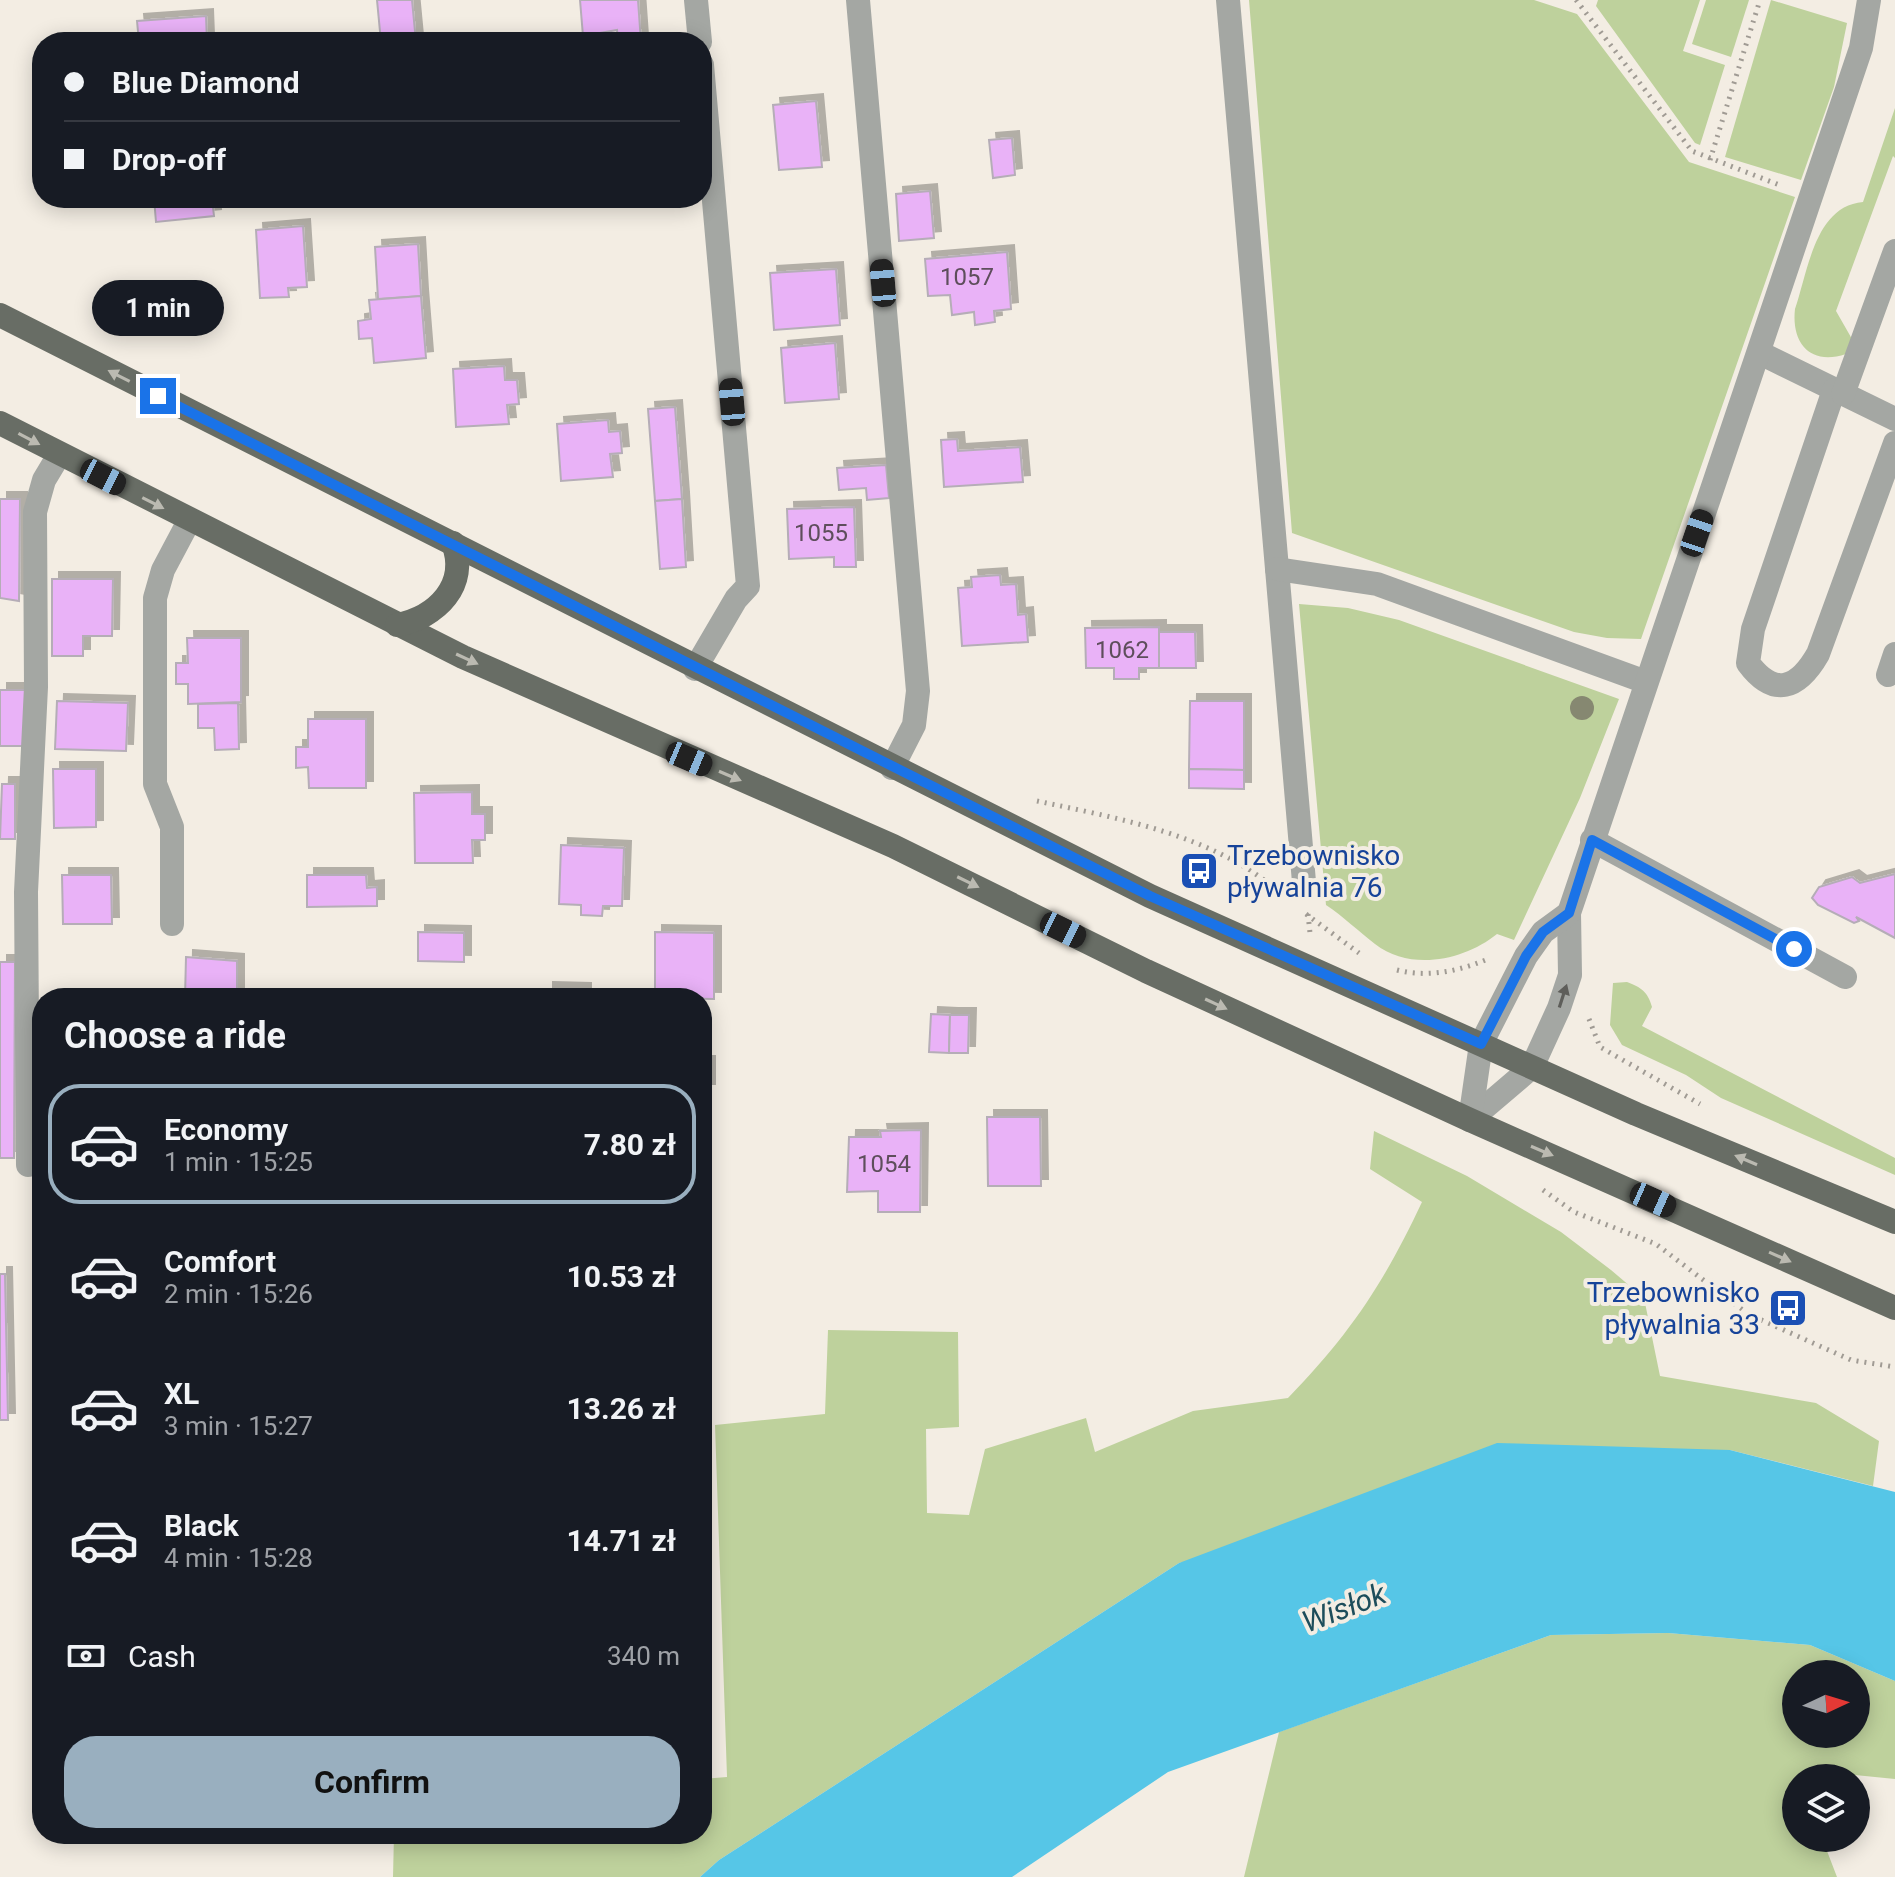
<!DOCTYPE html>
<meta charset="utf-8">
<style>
:root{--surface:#171b24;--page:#20242c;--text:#f1f3f6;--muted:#9ea1a6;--line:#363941;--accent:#99afbf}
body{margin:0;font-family:Roboto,sans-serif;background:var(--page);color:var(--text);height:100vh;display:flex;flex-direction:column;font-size:30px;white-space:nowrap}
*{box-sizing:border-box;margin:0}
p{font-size:26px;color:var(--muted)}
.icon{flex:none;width:44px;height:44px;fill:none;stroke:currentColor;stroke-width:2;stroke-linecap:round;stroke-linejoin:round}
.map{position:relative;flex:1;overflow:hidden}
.panel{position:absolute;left:32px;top:988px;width:680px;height:856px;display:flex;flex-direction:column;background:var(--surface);border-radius:32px;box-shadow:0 4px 20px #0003}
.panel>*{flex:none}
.banner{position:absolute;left:32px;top:32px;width:680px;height:176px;border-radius:32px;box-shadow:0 4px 20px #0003;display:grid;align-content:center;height:176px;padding:0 32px;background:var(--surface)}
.needle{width:52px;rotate:86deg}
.tools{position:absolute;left:1782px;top:1660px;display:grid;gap:16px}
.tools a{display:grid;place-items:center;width:88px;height:88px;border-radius:50%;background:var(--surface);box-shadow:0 4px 20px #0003;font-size:40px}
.end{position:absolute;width:36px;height:36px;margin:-18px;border:10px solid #1a73e8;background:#fff;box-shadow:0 0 0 4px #fff}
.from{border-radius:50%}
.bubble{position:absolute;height:56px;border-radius:28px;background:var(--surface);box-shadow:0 4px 20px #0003;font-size:26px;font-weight:700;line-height:56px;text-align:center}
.car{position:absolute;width:24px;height:48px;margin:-24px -12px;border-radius:10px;box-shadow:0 0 6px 2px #0007;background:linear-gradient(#222 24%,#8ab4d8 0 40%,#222 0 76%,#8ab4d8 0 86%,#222 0)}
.banner b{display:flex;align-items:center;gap:28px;height:76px;font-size:30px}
.banner b+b{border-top:2px solid var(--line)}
.banner i{width:20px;height:20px;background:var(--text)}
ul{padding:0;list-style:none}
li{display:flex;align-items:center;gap:24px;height:120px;margin:0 16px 12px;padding:0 16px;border:4px solid transparent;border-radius:32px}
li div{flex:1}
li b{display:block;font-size:30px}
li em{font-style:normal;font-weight:700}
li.selected{border-color:var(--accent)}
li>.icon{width:72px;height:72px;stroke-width:1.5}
h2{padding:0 32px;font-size:36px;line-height:96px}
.pay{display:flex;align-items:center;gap:20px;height:88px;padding:0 32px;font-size:30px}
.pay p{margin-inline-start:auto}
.button{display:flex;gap:16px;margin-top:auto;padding:16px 32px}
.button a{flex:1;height:92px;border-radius:32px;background:var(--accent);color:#111;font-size:32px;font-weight:700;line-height:92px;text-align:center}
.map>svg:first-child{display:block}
.green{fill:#bed19c;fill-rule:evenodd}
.water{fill:#56c6e7}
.building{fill:#e9b2f7;stroke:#b5adb7;stroke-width:2;filter:url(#shadow)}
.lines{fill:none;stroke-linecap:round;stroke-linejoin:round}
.path{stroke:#a09b94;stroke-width:5;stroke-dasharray:2 6;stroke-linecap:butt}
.minor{stroke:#a4a7a3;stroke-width:24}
.major{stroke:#686d65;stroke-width:24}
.tree{fill:#868871}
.oneway{fill:#bbbab1}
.oneway2{fill:#5e5e5a}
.route{stroke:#1a73e8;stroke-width:10}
.labels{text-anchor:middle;stroke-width:8;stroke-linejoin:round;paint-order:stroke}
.number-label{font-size:24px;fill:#5e4e5c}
.transit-label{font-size:28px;fill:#164399;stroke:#f3ede3;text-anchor:start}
.water-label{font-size:30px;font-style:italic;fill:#1d4d5b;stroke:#f3ede3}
</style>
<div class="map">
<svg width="1895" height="1877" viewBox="0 0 1895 1877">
<defs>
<filter id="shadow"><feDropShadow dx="7" dy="-7" stdDeviation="0" flood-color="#0004"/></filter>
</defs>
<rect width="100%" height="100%" fill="#f3ede3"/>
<g class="green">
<polygon points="1249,0 1534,0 1577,14 1689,162 1795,197 1641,639 1607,638 1574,632 1292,533"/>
<polygon points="1598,0 1700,0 1683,51 1725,65 1700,145 1695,143 1596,6"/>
<polygon points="1706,0 1749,0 1731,57 1692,44"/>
<polygon points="1771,0 1847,23 1834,87 1801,180 1725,157"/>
<path d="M 1895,108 L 1895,158 L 1893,156 L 1836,311 L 1852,339 L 1846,354 C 1811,366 1791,344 1795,309 C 1808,271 1815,206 1863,202 Z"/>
<path d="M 1299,604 L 1348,608 L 1399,620 L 1619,699 L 1580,798 L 1514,940 L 1497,934 C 1465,960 1411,972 1375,944 C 1358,931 1344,917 1326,905 Z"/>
<path d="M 1627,982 C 1641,987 1648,992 1652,1007 L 1642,1026 L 1895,1158 L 1895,1175 L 1721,1098 L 1686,1075 L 1622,1045 L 1610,1025 L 1613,983 Z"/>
<path d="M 1374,1131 L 1467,1176 L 1561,1232 L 1611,1270 L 1644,1298 L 1660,1376 L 1816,1403 L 1879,1441 L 1873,1486 L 1730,1450 L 1179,1563 L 719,1860 L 700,1877 L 393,1877 L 394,1834 L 702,1834 L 702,1779 L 727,1777 L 715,1425 L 825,1414 L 828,1330 L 958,1332 L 959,1427 L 926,1429 L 927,1513 L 969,1515 L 985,1449 L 1086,1418 L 1095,1452 L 1193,1411 L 1288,1398 C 1350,1334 1384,1283 1422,1202 L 1370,1169 Z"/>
<path d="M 1668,1633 L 1810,1645 L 1895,1681 L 1895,1779 L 1855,1775 L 1796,1778 L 1796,1838 L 1822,1838 L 1837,1877 L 1244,1877 L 1279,1732 L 1551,1635 ZM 1796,1674 L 1856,1674 L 1856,1734 L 1796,1734 Z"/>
</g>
<polygon class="water" points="1497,1443 1730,1450 1895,1492 1895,1681 1810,1645 1668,1633 1551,1635 1168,1772 1012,1877 700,1877 719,1860 1179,1563"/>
<g class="building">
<polygon points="377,0 412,0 416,42 381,42"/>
<polygon points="580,0 638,0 641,42 618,42 617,30 583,36"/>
<polygon points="206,16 207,42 139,42 137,21"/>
<polygon points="816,101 822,167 779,170 773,105"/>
<polygon points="1012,138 1015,175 993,178 989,140"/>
<polygon points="930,191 934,238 899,241 896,194"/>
<polygon points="154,198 223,198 212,199 214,216 156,222"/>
<polygon points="303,226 307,287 288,288 289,297 260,298 256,230"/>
<polygon points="418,244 421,296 378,299 375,247"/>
<polygon points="1007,252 1011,309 994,311 995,322 975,325 974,312 952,315 950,295 928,296 925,259"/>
<polygon points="836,269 840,325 774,330 770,273"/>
<polygon points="421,296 426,358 374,363 372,338 359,339 358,321 371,319 369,300"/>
<polygon points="835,343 839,399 785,403 781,348"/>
<polygon points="504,366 505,380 517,380 519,404 507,405 509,424 456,427 453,369"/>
<polygon points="675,407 682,499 655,501 648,409"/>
<polygon points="608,420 609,432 620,431 622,453 610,454 613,477 561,481 557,424"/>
<polygon points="957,439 958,451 1020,447 1023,482 944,487 941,440"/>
<polygon points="886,465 889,498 867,500 866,488 839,490 837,468"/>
<polygon points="0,499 20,499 19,601 0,598"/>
<polygon points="682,499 686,567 660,569 655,501"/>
<polygon points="854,507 856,567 834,567 834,557 789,559 787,509"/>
<polygon points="1000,575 1001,585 1016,584 1018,615 1026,614 1028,642 962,646 958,588 972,587 971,577"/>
<polygon points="52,579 113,579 112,636 83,636 83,656 52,656"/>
<polygon points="1159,627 1159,668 1139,668 1139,679 1114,679 1114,668 1086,668 1085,628"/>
<polygon points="1159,632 1195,632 1196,668 1159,668"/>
<polygon points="187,638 241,638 241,702 188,704 188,684 176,684 176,663 188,663"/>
<rect x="0" y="690" width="26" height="56"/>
<polygon points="57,701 128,703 126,751 55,749"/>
<polygon points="1190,701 1244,701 1244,770 1189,769"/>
<polygon points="238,703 239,749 215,750 214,728 198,728 198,704"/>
<polygon points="308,719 366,719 366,788 309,788 308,767 296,768 296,747 308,747"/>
<polygon points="53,769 96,769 96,827 54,828"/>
<polygon points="1189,769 1244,770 1244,789 1189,788"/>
<polygon points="2,784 15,784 15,839 0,839"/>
<polygon points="472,792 472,814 485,814 485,840 472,840 473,863 415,863 414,793"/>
<polygon points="561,845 624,848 622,906 603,906 602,916 581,915 581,905 559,904"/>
<polygon points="1895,874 1895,938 1856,917 1859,921 1854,923 1818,905 1812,898 1819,887 1852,877 1860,883"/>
<polygon points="62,875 111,875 112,924 63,924"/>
<polygon points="307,875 366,875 367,888 377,887 377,906 307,907"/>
<polygon points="418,932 464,933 464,962 418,961"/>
<polygon points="655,932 714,933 714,999 655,998"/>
<polygon points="186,957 237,961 237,998 185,998"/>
<polygon points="0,962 15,962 14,1158 0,1158"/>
<polygon points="546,989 584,990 584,998 546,998"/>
<polygon points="931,1014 950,1015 949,1053 929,1052"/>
<polygon points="950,1015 969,1015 968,1053 949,1053"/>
<rect x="702" y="1063" width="6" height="28"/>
<polygon points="987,1117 1040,1117 1041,1186 988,1186"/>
<polygon points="921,1130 920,1212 878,1212 878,1191 847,1192 849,1137 881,1137 880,1131"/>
<polygon points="0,1274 5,1274 8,1420 0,1420"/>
</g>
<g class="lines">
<g class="path">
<polyline points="1576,0 1692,151 1782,186"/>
<polyline points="1710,160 1760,0"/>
<path d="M 1037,801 C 1117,818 1208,834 1273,887"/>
<polyline points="1306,914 1359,953"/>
<polyline points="1308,914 1310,933"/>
<path d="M 1397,970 C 1428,978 1459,971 1488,959"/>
<polyline points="1589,1019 1600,1047 1700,1104"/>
<polyline points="1543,1190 1574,1212 1656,1244 1748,1314 1851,1360 1895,1367"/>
</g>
<g class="minor">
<polyline points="696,0 700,42"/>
<polyline points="858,0 918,691 914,725 892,768"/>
<polyline points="1228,0 1304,882"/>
<polyline points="1760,353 1895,419"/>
<path d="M 1834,390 L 1753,629 L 1748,663 C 1774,698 1798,689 1818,654 L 1895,443"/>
<polyline points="1843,394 1895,251"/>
<polyline points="1277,569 1377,584 1646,682"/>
<polyline points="695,669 736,599 748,586 702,65"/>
<polyline points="1888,675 1895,654"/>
<polyline points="1592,840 1845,977"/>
<polyline points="172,924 172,827 155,784 155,598 163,570 189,521"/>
<polyline points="1470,1120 1532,1067 1559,1008 1570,975 1569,913 1861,48 1869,0"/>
<polyline points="1470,1120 1481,1044 1526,956 1543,932 1569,913"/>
<polyline points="28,1165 26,892 36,687 35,512 44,480 59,455"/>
</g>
<g class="major">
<polyline points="0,315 1150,896 1636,1114 1895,1222"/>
<polyline points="0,423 463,657 893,846 1146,971 1470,1120 1895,1308"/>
<path d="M 397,625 C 437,617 469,585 453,543"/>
</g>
</g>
<circle class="tree" cx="1582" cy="708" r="12"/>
<defs><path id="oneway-solid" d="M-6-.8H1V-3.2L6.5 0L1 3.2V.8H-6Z" transform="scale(2)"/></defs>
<g class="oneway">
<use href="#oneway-solid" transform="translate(119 376) rotate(-153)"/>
<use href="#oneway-solid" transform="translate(29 439) rotate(28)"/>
<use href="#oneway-solid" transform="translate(153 503) rotate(27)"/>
<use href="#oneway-solid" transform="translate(467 659) rotate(25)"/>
<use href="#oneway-solid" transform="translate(730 776) rotate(23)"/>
<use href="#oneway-solid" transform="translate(968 882) rotate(26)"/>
<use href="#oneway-solid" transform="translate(1216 1004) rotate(25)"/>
<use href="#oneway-solid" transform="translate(1542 1151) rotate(23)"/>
<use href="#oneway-solid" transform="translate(1746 1160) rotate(-157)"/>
<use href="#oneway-solid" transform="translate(1780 1257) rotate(24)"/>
</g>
<use class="oneway2" href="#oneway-solid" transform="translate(1563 996) rotate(-72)"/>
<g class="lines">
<polyline class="route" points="158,396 1150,896 1481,1044 1526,956 1543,932 1569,913 1592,840 1794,949"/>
</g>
<defs>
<g id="bus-square" transform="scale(2)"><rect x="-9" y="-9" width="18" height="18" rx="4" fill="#1a4fb4" stroke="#f3ede3"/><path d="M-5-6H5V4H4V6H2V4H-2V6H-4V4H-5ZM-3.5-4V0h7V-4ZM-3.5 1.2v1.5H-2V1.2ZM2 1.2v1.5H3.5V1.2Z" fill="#fff"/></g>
</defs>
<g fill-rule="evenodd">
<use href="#bus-square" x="1199" y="871"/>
<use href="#bus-square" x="1788" y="1308"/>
</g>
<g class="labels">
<g class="number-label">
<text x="967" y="285">1057</text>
<text x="821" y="541">1055</text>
<text x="1122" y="658">1062</text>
<text x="884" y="1172">1054</text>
</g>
<g class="transit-label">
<text x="1227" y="865">Trzebownisko<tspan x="1227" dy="32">pływalnia 76</tspan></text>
<text x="1760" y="1302" text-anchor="end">Trzebownisko<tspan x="1760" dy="32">pływalnia 33</tspan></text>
</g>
<g class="water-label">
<text transform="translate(1344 1608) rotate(-21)" y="10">Wisłok</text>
</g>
</g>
</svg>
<div class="tools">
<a><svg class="needle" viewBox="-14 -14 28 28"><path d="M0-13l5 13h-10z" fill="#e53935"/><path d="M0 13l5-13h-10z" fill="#9ea1a6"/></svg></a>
<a><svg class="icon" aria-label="layers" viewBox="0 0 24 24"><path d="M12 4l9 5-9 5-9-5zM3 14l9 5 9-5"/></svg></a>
</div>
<i class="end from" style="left:1794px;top:949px"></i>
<i class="end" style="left:158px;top:396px"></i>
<div class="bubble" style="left:92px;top:280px;width:132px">1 min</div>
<i class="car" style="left:883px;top:283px;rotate:355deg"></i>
<i class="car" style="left:732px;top:402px;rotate:355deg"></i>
<i class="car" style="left:103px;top:477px;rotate:117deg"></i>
<i class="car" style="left:1697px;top:533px;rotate:19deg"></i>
<i class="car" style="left:689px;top:759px;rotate:113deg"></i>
<i class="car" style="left:1063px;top:930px;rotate:116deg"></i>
<i class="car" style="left:1653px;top:1200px;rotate:114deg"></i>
<div class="banner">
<b><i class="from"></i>Blue Diamond</b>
<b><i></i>Drop-off</b>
</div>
<section class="panel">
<h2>Choose a ride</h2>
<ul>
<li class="selected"><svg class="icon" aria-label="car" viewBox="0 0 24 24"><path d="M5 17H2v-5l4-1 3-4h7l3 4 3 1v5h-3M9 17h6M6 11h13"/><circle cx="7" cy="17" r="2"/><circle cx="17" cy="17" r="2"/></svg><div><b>Economy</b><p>1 min · 15:25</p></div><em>7.80 zł</em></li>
<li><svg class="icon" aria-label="car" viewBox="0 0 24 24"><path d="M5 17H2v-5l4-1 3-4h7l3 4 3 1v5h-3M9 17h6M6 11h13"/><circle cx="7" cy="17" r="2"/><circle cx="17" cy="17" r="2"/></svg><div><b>Comfort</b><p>2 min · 15:26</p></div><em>10.53 zł</em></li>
<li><svg class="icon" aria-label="car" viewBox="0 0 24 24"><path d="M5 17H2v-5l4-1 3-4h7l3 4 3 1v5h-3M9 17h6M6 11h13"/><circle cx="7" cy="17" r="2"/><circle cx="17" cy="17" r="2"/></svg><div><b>XL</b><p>3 min · 15:27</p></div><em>13.26 zł</em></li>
<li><svg class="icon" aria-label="car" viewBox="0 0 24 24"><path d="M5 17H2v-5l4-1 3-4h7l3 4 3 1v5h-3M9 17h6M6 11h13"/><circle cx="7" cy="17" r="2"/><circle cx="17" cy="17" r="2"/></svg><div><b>Black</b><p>4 min · 15:28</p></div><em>14.71 zł</em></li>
</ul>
<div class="pay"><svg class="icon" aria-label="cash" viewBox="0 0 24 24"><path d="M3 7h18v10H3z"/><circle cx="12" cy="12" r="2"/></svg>Cash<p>340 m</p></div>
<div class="button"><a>Confirm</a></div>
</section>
</div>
